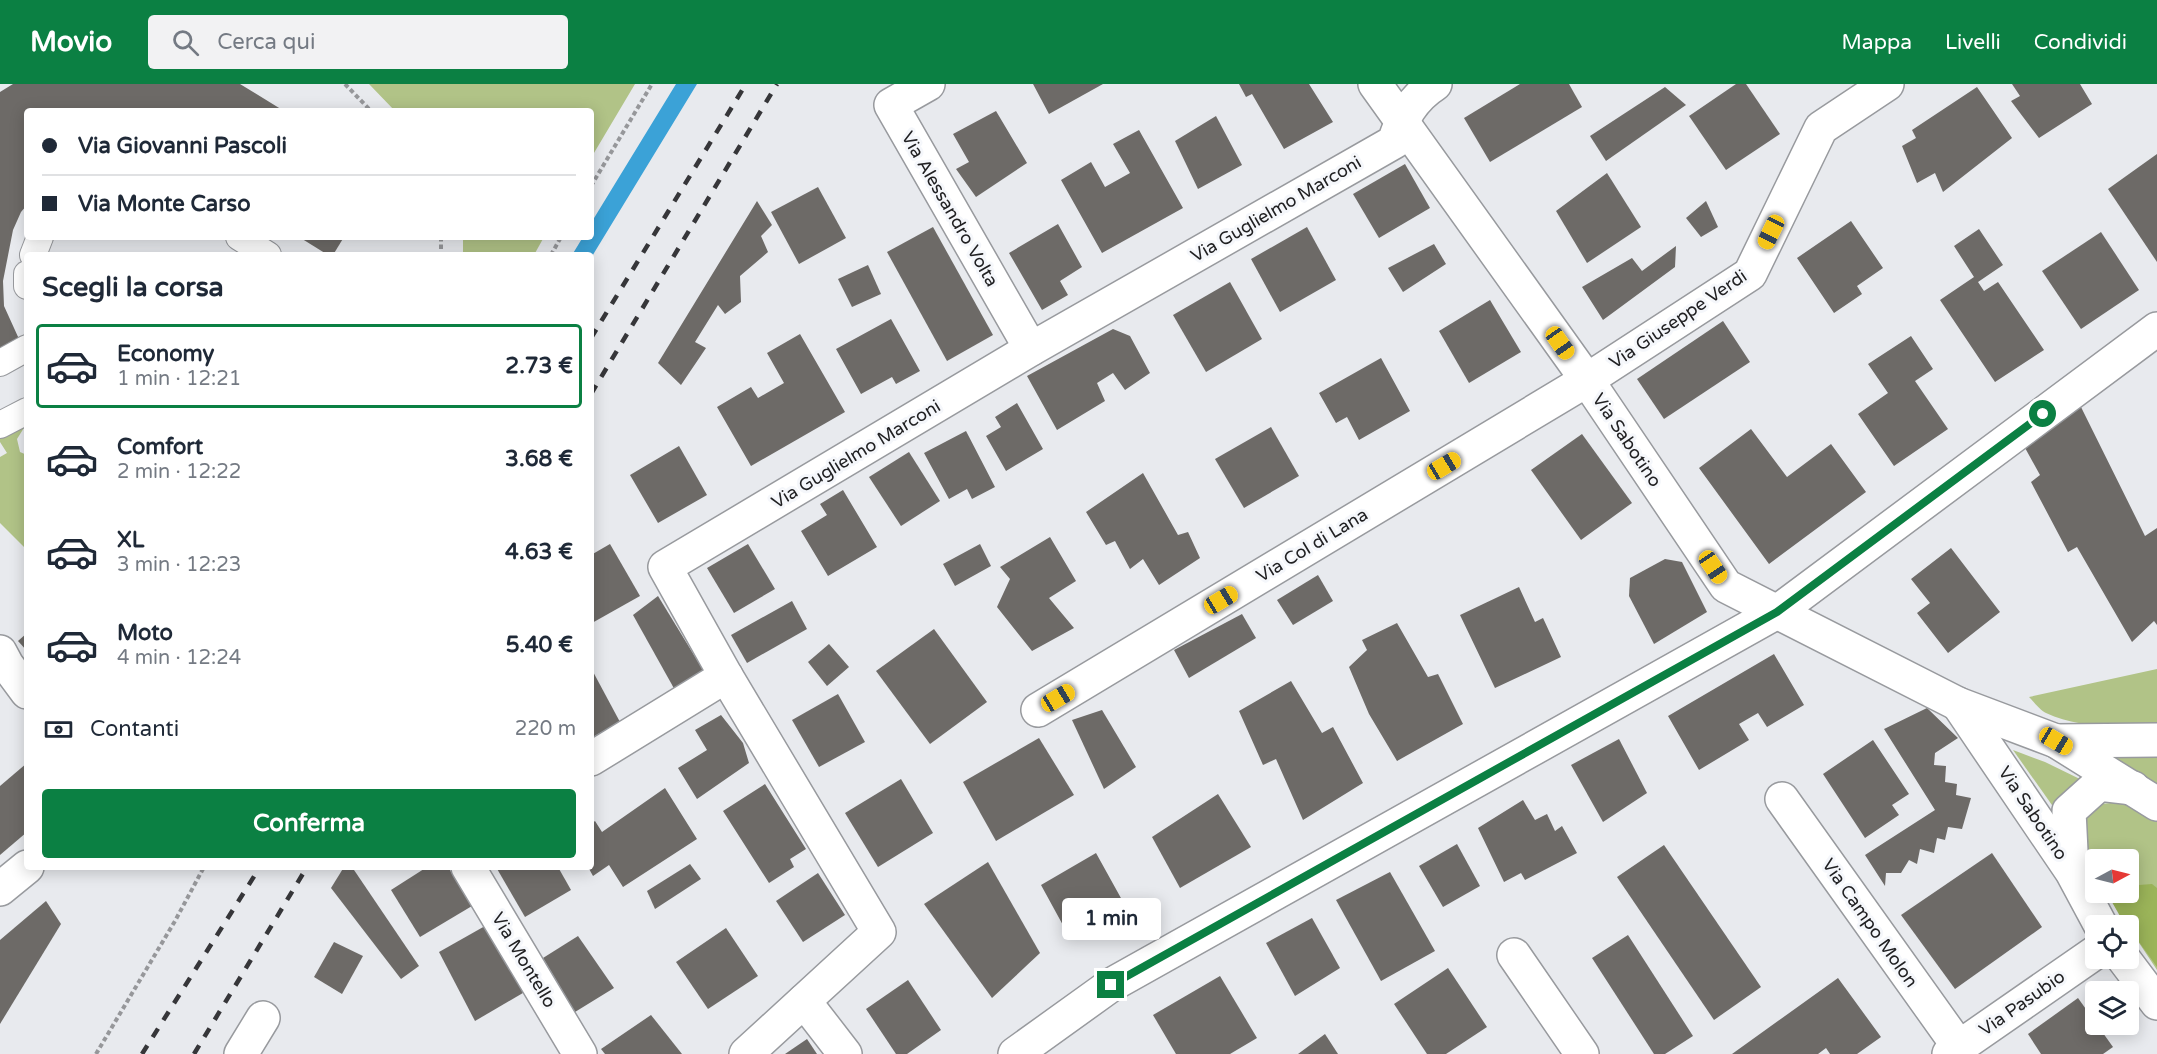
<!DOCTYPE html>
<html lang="it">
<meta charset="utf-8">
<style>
:root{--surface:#fff;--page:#f2f2f3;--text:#1f2937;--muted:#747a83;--line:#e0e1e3;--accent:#0b8043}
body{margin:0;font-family:"Varela Round",sans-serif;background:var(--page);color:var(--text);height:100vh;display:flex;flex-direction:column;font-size:22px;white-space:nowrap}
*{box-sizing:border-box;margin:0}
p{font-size:20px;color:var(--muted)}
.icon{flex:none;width:33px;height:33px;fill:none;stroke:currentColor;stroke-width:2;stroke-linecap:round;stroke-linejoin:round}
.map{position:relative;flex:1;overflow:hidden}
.drawer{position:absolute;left:24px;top:168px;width:570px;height:618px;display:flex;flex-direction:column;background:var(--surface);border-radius:6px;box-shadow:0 3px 15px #0003}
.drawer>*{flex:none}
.guide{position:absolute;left:24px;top:24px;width:570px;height:132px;border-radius:6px;box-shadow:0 3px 15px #0003;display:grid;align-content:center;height:132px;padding:0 18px;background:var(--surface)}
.needle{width:39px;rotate:83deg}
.tools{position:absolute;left:2085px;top:765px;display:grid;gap:12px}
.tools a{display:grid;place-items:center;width:54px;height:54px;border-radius:6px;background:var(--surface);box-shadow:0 3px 15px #0003;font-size:30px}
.end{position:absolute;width:27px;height:27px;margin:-14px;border:8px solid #0b8043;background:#fff;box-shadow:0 0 0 3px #fff}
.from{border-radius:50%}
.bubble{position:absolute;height:42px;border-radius:6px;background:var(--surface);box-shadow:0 3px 15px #0003;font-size:20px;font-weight:700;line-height:42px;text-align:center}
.car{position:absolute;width:18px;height:36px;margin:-18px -9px;border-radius:8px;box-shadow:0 0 4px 2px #0007;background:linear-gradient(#f5c518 24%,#345 0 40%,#f5c518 0 76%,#345 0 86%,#f5c518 0)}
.guide b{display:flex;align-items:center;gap:21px;height:57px;font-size:22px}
.guide b+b{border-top:2px solid var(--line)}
.guide i{width:15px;height:15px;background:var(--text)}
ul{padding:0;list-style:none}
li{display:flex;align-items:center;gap:18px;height:84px;margin:0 12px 9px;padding:0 6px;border:3px solid transparent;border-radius:6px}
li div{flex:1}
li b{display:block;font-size:22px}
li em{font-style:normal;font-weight:700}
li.active{border-color:var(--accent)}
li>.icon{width:54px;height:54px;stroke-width:1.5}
h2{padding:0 18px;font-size:27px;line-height:72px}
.pay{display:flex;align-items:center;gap:15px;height:66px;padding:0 18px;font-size:22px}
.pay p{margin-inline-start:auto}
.button{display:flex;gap:12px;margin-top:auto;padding:12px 18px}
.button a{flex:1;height:69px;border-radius:6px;background:var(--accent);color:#fff;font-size:24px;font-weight:700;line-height:69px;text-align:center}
header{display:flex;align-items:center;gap:36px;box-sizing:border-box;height:84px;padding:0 30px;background:var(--accent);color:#fff}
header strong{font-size:28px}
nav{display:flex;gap:33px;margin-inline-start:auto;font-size:21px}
.search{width:420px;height:54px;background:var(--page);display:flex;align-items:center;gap:15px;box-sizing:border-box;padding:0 21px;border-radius:6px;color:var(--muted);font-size:22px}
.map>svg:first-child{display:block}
.green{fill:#b1c387}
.forest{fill:#9bb459}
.water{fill:#3ba2d7}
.building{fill:#6d6a67}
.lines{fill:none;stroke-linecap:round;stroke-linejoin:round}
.pedestrian-casing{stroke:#989a9e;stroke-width:28}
.minor-casing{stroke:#989a9e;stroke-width:36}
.path{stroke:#96979a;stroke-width:4;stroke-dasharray:4.5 3;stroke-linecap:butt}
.pedestrian{stroke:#fff;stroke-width:26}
.minor{stroke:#fff;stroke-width:33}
.rail{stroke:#363639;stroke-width:4.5;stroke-dasharray:10 10;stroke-linecap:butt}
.route{stroke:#0b8043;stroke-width:8}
.labels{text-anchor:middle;stroke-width:6;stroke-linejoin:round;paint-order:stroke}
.street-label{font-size:18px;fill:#212123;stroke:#f5f7fb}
</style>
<header>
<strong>Movio</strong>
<div class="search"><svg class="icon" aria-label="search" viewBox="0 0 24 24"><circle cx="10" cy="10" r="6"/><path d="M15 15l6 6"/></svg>Cerca qui</div>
<nav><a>Mappa</a><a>Livelli</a><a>Condividi</a></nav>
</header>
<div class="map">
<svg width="2157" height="970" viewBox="0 0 2157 970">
<rect width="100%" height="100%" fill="#e8eaee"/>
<g class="green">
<polygon points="369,0 635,0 591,74 591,27 395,27"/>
<polygon points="463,153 544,153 534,171 463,171"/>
<polygon points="27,339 17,355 20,368 27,371 27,466 0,439 0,373 7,369 0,358 0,341"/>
<path d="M 2157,585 L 2157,640 C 2120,643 2080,645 2046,629 C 2040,626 2034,618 2029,613 Z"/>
<polygon points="2013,666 2045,678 2086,698 2059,731"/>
<polygon points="2157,672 2157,706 2091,674"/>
<polygon points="2120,718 2140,726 2157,737 2157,886 2106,809 2128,808 2128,776 2096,776 2095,789 2083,761 2082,747 2087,733 2101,720"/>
</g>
<polygon class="forest" points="2134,767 2139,801 2152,800 2157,804 2157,883 2129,844 2128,842 2121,834 2107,809 2128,808 2128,776 2107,775 2107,772"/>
<polygon class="water" points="676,0 697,0 591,174 591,171 572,171 583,153 591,153 591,139"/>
<g class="building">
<polygon points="13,0 240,0 284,27 27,27 27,121 21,128 13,146 3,197 4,222 24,266 0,279 0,8"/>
<polygon points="1033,0 1103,0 1049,30"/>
<polygon points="1239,0 1309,0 1333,38 1284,65 1252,10 1246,13"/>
<polygon points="1520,0 1569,0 1582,23 1490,78 1464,34"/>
<polygon points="1736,0 1746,0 1780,50 1726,86 1689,32"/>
<polygon points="2012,0 2080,0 2092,20 2039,54 2011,17 2020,12"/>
<polygon points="1665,3 1686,21 1606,77 1590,52"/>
<polygon points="1977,3 2012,54 1943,108 1935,89 1917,99 1902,62 1916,54 1912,46"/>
<polygon points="996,27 1027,79 976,113 956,85 969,78 953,50"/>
<polygon points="1216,32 1242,81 1198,105 1175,57"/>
<polygon points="1139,46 1183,124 1102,169 1061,96 1091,78 1105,103 1130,89 1113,60"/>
<polygon points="2157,70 2157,178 2108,105"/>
<polygon points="1405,80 1430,124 1379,154 1353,110"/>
<polygon points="1607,89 1641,143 1587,179 1556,127"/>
<polygon points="818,103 846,154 799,180 771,128"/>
<polygon points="757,117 772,141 761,152 768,168 740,192 741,218 725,230 718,221 695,258 706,264 681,301 658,279"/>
<polygon points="1706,117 1718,143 1701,153 1686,134"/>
<polygon points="1851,137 1883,184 1857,202 1862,210 1834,229 1797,174"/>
<polygon points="1058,140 1082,183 1060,197 1068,211 1042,226 1009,169"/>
<polygon points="933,143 993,251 947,277 887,168"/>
<polygon points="1307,143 1336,196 1280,228 1251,175"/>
<polygon points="1979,145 2003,181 1978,198 1984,207 1998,198 2044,266 1995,298 1940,216 1974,193 1954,162"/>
<polygon points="2101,148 2139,206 2081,245 2042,187"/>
<polygon points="299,153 344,153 333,171 328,171"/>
<polygon points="1434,160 1446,180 1403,208 1388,184"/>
<polygon points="1676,162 1675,183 1603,236 1582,203 1632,174 1642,187"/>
<polygon points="868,181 881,210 852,223 838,195"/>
<polygon points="1230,198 1262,255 1206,288 1173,231"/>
<polygon points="1490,216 1521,268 1469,299 1439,247"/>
<polygon points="891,235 920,287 896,300 892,293 861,310 836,265"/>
<polygon points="1723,237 1750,278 1664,335 1637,295"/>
<polygon points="1113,245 1130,252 1150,289 1125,306 1113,289 1097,299 1105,317 1057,346 1027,292"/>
<polygon points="800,250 845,328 751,382 717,323 751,303 758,314 784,299 767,269"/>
<polygon points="1911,252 1933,285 1915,297 1948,345 1894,382 1858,330 1888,309 1868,280"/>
<polygon points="1381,274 1410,327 1359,356 1347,333 1336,339 1319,309"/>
<polygon points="1017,319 1043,365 1006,387 986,352 1001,343 995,333"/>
<polygon points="2079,319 2145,452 2157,444 2157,541 2154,537 2132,558 2077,463 2068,468 2031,398 2040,391 2024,362"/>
<polygon points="1271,343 1299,392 1244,424 1215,375"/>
<polygon points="1751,345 1787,393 1831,360 1866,408 1769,480 1699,384"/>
<polygon points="966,347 995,403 972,415 967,405 949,415 924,369"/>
<polygon points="1582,350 1632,419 1581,456 1531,386"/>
<polygon points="679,362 707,411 658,439 630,391"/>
<polygon points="909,368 940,417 901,442 869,393"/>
<polygon points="1143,389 1178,451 1188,448 1200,474 1159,501 1143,475 1130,485 1115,457 1106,461 1086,428"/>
<polygon points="843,406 877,463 828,492 801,447 827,431 820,420"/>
<polygon points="1050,453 1076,497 1049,514 1074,544 1032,567 997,523 1010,495 1000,483"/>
<polygon points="610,460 640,512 592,539 591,471"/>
<polygon points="748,460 775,505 734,529 707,484"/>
<polygon points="980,460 991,482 955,502 943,480"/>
<polygon points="1951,464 2000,528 1948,569 1917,529 1930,519 1911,495"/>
<polygon points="1665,475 1682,478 1707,528 1654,560 1629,512 1630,494"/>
<polygon points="1318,491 1333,517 1293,541 1277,516"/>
<polygon points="1519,503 1535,538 1543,534 1561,573 1495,604 1460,531"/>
<polygon points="658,512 705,589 676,608 633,531"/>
<polygon points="792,517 807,545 747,579 731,551"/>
<polygon points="1242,530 1256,554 1189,594 1174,566"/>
<polygon points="1397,539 1428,593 1438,590 1463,640 1397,677 1369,630 1349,583 1367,566 1362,556"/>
<polygon points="934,545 987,618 930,660 876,587"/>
<polygon points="27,549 27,567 18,557"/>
<polygon points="829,560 849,583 827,602 808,578"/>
<polygon points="1774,570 1804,621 1767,643 1758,629 1739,640 1749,656 1699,686 1668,632"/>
<polygon points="591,584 620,638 591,654"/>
<polygon points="1291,597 1322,649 1333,643 1363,699 1303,736 1276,675 1263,681 1239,627"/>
<polygon points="838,610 865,658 819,683 792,636"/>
<polygon points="1927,624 1958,654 1935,669 1934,681 1946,682 1945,698 1957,700 1956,711 1971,714 1962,745 1948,743 1945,756 1937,754 1934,769 1920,765 1917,780 1909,776 1901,789 1886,789 1885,802 1865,771 1935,726 1884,645"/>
<polygon points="1102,626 1136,683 1104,705 1072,636"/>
<polygon points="721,631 743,659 749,679 697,715 678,684 707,666 695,646"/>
<polygon points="1039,654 1074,711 996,757 963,698"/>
<polygon points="1619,655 1647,709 1603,738 1571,681"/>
<polygon points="1873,656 1909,710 1892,721 1899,731 1865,754 1823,690"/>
<polygon points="27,679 27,748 0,771 0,702"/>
<polygon points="901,695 933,749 878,783 845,729"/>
<polygon points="765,700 806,765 790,775 794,783 769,799 723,727"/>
<polygon points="665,704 697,755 623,803 609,781 593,792 588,783 591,783 591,740 595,737 602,748"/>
<polygon points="1218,710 1251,763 1180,804 1152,753"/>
<polygon points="1523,716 1535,736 1547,730 1555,747 1562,742 1577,769 1525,796 1521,789 1504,798 1478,744"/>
<polygon points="1457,760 1480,802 1443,823 1419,782"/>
<polygon points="1664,761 1761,903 1714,936 1617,793"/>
<polygon points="1096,769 1132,834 1102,850 1096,839 1070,854 1041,801"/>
<polygon points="1992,769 2042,843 1955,905 1901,831"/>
<polygon points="988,778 1040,869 992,914 924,820"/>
<polygon points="690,780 701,795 655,825 647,807"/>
<polygon points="344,783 352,783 419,882 401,895 331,804"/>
<polygon points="427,783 448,783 472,822 420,853 391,806"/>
<polygon points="496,783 558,783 571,806 525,833"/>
<polygon points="1390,788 1435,867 1381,897 1336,816"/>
<polygon points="818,789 845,831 803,858 776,817"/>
<polygon points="46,817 61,840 0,940 0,856"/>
<polygon points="1312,834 1340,884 1295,912 1266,859"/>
<polygon points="485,842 528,906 475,937 439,868"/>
<polygon points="726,844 758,892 708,925 676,878"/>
<polygon points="1628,851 1693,952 1665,970 1654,970 1592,874"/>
<polygon points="578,852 614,904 575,928 543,874"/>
<polygon points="334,858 363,872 342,910 314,893"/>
<polygon points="1448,884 1487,943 1446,970 1427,970 1394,920"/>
<polygon points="1220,892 1257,954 1230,970 1176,970 1153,931"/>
<polygon points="1838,894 1881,953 1857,970 1830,970 1826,964 1818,970 1732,970"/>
<polygon points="908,896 941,946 907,970 896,970 866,925"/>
<polygon points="2078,914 2113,963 2103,970 2041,970 2028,950"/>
<polygon points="651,931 682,970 605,970 601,965"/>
<polygon points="1325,950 1338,970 1298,970"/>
<polygon points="807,955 817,970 785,970"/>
</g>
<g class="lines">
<g class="pedestrian-casing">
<g id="pedestrian">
<polyline points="239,153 268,171"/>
<polyline points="33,171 40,153"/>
<polyline points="27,190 27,202"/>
<polyline points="0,279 27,264"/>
<polyline points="0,341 27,327"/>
</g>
</g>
<g class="minor-casing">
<g id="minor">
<polyline points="928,0 891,21 1031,265"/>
<polyline points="1375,0 1587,296 1726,502 1958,620 2056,657 2157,720"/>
<polyline points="0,568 7,581 27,608"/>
<polyline points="1958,620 2072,788 2101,842"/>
<polyline points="1038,626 1587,296 1750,190 1821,44 1887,0"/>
<polyline points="2056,657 2157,656"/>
<polyline points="591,675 726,592"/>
<polyline points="1782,715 1959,963"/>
<polyline points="468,783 580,970"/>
<polyline points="2072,787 2069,727 2099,700 2133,704"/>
<polyline points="0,805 27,783"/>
<polyline points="1514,871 1582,970"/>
<polyline points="2123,874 2157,919"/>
<polyline points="804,917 845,970"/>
<polyline points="241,970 263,934"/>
<path d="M 746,970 L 879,848 L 726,592 L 665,483 L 1031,265 L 1394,58 C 1402,34 1413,14 1435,0"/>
<polyline points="1015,970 1111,901 1777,528 2157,245"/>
<polyline points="1949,970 2096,868"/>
</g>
</g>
<g class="path">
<polyline points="345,0 371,27"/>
<polyline points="591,102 652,0"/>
<polyline points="441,153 441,171"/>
<polyline points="551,171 561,153"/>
<polyline points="96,970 175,837 204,783"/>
</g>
<use href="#pedestrian" class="pedestrian"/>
<use href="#minor" class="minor"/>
<g class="rail">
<polyline points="591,254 746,0"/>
<polyline points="591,310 777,0"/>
<polyline points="142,970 260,783"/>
<polyline points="194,970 307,783"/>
</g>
</g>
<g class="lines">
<polyline class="route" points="1111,901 1777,528 2043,330"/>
</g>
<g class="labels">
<g class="street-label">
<text transform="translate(950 125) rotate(60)" y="6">Via Alessandro Volta</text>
<text transform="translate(1276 125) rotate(-30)" y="6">Via Guglielmo Marconi</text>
<text transform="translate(1678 235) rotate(-34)" y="6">Via Giuseppe Verdi</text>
<text transform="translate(1627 356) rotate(56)" y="6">Via Sabotino</text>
<text transform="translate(856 370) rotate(-31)" y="6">Via Guglielmo Marconi</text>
<text transform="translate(1312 461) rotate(-31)" y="6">Via Col di Lana</text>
<text transform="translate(2033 729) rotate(56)" y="6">Via Sabotino</text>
<text transform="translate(1870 839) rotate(55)" y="6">Via Campo Molon</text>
<text transform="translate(524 876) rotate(59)" y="6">Via Montello</text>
<text transform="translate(2022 919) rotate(-35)" y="6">Via Pasubio</text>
</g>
</g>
</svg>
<div class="tools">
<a><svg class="needle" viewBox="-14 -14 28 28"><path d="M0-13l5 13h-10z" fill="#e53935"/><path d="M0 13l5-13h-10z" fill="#747a83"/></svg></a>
<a><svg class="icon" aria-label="locate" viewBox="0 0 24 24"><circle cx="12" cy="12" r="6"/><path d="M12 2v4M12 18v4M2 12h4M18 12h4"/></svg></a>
<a><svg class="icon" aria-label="layers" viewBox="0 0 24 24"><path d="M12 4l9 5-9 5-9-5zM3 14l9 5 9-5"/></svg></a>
</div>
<i class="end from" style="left:2043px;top:330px"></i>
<i class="end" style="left:1111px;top:901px"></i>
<div class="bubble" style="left:1062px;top:814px;width:99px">1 min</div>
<i class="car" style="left:1771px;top:148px;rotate:206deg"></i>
<i class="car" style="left:1560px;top:259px;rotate:145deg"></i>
<i class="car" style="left:1444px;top:382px;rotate:59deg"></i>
<i class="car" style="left:1713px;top:483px;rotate:146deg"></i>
<i class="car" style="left:1221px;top:516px;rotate:59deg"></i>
<i class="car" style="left:1058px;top:614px;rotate:59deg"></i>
<i class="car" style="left:2056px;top:657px;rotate:121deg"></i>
<div class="guide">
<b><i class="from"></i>Via Giovanni Pascoli</b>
<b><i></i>Via Monte Carso</b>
</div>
<section class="drawer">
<h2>Scegli la corsa</h2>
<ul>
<li class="active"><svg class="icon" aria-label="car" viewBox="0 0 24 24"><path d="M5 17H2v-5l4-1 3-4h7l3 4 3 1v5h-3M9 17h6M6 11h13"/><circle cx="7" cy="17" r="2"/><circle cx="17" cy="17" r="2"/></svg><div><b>Economy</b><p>1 min · 12:21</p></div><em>2.73 €</em></li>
<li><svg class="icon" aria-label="car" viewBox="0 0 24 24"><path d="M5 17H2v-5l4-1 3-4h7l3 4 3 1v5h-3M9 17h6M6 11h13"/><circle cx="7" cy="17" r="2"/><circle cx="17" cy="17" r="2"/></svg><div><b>Comfort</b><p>2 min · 12:22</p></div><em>3.68 €</em></li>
<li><svg class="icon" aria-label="car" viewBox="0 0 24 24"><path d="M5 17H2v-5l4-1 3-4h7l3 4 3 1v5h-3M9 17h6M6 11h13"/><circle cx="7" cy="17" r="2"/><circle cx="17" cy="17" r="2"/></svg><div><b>XL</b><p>3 min · 12:23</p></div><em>4.63 €</em></li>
<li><svg class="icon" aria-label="car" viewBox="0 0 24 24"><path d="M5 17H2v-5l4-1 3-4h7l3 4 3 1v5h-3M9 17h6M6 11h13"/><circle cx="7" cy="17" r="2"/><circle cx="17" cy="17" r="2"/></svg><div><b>Moto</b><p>4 min · 12:24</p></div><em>5.40 €</em></li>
</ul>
<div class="pay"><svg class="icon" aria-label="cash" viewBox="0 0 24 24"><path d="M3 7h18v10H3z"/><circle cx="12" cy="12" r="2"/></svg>Contanti<p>220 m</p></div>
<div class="button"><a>Conferma</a></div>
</section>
</div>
